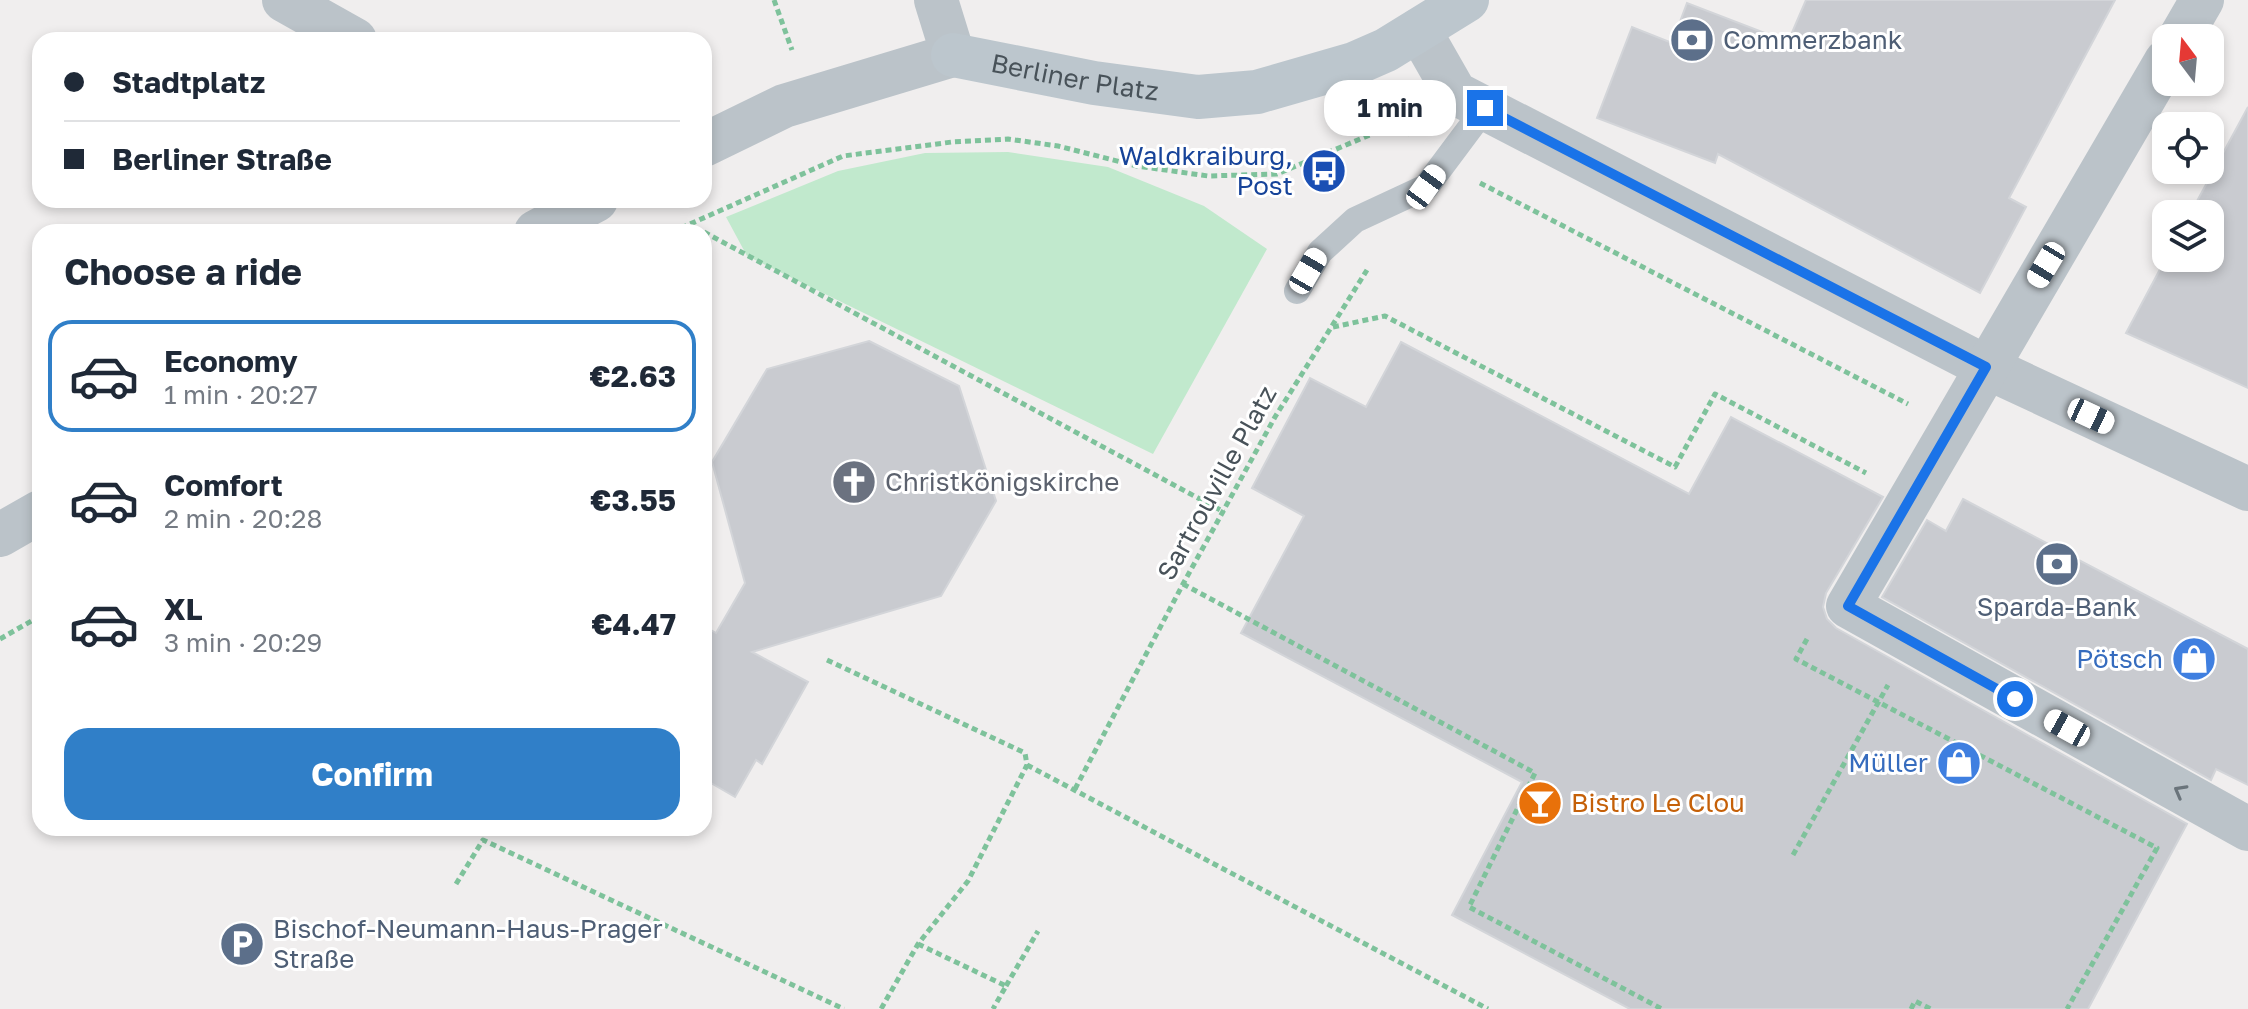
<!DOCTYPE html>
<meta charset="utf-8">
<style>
:root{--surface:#fff;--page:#f2f2f3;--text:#1f2937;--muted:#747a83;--line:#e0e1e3;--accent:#307fc8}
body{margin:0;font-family:"Golos Text",sans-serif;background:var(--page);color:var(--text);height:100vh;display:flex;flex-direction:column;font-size:30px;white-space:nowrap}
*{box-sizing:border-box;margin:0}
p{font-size:26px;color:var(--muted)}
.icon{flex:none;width:44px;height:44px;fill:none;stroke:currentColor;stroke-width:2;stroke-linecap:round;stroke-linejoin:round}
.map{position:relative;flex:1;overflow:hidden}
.details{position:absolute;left:32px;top:224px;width:680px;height:612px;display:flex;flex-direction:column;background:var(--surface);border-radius:24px;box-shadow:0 4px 12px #0003}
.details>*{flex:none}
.hud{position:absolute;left:32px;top:32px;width:680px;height:176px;border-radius:24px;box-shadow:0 4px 12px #0003;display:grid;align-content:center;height:176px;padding:0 32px;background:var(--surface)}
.needle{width:52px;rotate:344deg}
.fabs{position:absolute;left:2152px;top:24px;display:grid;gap:16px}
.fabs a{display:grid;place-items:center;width:72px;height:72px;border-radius:16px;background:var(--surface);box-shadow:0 4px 12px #0003;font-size:40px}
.end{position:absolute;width:36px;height:36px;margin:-18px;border:10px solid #1a73e8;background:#fff;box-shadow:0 0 0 4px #fff}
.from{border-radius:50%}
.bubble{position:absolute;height:56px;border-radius:24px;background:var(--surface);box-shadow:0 4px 12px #0003;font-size:26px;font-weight:700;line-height:56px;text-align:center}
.car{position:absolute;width:24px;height:48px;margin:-24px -12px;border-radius:10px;box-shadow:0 0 6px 2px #0007;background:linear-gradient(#fff 24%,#345 0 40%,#fff 0 76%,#345 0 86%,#fff 0)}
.hud b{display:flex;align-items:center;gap:28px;height:76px;font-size:30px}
.hud b+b{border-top:2px solid var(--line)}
.hud i{width:20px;height:20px;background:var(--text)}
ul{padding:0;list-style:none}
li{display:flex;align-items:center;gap:24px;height:112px;margin:0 16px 12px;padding:0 16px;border:4px solid transparent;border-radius:24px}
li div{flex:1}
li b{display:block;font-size:30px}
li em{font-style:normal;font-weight:700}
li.active{border-color:var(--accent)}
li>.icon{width:72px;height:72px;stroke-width:1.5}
h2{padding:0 32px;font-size:36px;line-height:96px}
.button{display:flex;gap:16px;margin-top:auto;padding:16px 32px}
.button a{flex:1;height:92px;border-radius:24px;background:var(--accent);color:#fff;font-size:32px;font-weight:700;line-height:92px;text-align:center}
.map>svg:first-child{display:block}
.green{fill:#c1e9cd}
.building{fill:#c9cbd0;stroke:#d3d5d9;stroke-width:2}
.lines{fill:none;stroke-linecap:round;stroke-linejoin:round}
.path{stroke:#7ec29b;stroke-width:5;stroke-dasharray:6 4;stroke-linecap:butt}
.lane{stroke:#bbc3c9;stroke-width:26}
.street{stroke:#bbc3c9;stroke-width:44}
.secondary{stroke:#bcc6cd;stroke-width:44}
.oneway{stroke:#6a747b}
.route{stroke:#1a73e8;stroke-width:10}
.labels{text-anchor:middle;stroke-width:6;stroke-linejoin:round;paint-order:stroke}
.service-label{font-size:26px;fill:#4e5e75;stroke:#fff;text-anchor:start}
.street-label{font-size:26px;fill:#485259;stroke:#fff}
.transit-label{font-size:26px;fill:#164399;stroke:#fff;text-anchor:end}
.worship-label{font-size:26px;fill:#5b616d;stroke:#fff;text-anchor:start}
.shop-label{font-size:26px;fill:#366cbe;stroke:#fff;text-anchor:end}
.food-label{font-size:26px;fill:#c56008;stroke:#fff;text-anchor:start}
</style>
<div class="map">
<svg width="2248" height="1009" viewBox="0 0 2248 1009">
<rect width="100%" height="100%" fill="#f0eeee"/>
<polygon class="green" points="1008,152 1108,167 1204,206 1267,249 1153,454 747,256 726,217 838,171 925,153"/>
<g class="building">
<polygon points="1806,0 2115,0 2009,198 2026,207 1980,293 1718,154 1715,163 1597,118 1632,27 1672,43 1687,3 1788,42"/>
<polygon points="2248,107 2248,388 2126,333 2166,258 2210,258 2210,214 2190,214"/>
<polygon points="869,341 959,386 996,501 941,596 752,652 808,682 762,764 756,760 735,797 704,779 704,626 716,633 745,583 712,462 767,369"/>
<polygon points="1401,342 1689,494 1731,417 1883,497 1826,593 1823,607 1827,619 1836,628 2187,824 2088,1009 1630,1009 1452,915 1522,782 1241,633 1304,516 1252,488 1310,378 1366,407"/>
<polygon points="1963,499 2248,649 2248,785 2216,769 2211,780 1882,597 1927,520 1946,531"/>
</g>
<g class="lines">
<g class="path">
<polyline points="774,0 792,50"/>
<polyline points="1398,124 1413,137"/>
<polyline points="1480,183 1908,404"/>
<polyline points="672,232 843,156 952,142 1008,139 1058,146 1137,166 1208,176 1277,174 1410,118"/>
<polyline points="704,232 1224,512"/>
<polyline points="1333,327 1385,316 1675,467 1715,394 1866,473"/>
<polyline points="1183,584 1535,773 1469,907 1662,1009"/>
<polyline points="0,639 40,616"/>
<polyline points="1807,639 1796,659 2157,848 2067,1009"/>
<polyline points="827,660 1025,753 1027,765 968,881 918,944 881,1009"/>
<polyline points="1027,765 1488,1009"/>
<polyline points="1075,789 1183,584 1275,417 1367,270"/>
<polyline points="1793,855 1888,685"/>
<polyline points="456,884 483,840 844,1009"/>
<polyline points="918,944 1006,986 993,1009"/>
<polyline points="1006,986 1038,931"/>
<polyline points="1911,1009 1915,1001 1931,1009"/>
</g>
<polyline class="lane" points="1297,291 1320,252 1355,220 1426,187 1485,108"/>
<g class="street">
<polyline points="284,0 355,40"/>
<polyline points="1419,30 1455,93 1986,367 2248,489"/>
<polyline points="2180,38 2202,0"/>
<polyline points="2166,61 1848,606 2248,829"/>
<polyline points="704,145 784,106 953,55 936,0"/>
<polyline points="536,232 596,200"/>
<polyline points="0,535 40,512"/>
</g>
<path class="secondary" id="s1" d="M 953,55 L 1094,83 L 1198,97 L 1257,92 L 1354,64 L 1386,50 L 1467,0"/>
</g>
<defs><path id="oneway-chevron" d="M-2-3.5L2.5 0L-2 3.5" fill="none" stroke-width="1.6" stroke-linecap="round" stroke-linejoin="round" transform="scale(2)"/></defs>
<use class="oneway" href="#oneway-chevron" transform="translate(2180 791) rotate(-151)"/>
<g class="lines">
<polyline class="route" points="1485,108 1986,367 1848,606 2015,699"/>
</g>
<defs>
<g id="bank-disc" transform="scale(2.3)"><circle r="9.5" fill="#5c6f8a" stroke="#fff"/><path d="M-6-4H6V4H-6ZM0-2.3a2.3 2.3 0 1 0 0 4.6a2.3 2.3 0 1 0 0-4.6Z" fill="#fff"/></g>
<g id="bus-disc" transform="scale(2.3)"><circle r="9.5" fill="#1a4fb4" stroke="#fff"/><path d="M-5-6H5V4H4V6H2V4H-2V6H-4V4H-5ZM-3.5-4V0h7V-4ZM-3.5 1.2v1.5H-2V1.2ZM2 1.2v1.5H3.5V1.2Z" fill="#fff"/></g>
<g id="church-disc" transform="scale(2.3)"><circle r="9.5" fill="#6b7280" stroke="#fff"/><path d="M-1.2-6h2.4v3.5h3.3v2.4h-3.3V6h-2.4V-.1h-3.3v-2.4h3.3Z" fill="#fff"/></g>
<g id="shop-disc" transform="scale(2.3)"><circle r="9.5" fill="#3f7fe0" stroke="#fff"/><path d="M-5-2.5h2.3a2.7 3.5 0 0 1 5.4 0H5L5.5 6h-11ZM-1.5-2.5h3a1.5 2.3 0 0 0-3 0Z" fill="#fff"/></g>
<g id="bar-disc" transform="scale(2.3)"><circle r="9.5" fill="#e8710a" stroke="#fff"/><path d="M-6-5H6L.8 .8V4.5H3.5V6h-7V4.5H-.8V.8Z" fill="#fff"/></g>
<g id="parking-disc" transform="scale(2.3)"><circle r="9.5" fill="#5c6f8a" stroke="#fff"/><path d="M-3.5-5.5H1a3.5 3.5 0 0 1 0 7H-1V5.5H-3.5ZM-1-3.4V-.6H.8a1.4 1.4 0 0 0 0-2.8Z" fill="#fff"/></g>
</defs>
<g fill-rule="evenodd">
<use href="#bank-disc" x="1692" y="40"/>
<use href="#bus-disc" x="1324" y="171"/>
<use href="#church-disc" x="854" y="482"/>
<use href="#bank-disc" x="2057" y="564"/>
<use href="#shop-disc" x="2194" y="659"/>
<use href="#shop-disc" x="1959" y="763"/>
<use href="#bar-disc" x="1540" y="803"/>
<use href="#parking-disc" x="242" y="944"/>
</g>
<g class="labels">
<g class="service-label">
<text x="1723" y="49">Commerzbank</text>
<text x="2057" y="616" text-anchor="middle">Sparda-Bank</text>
<text x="273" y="938">Bischof-Neumann-Haus-Prager<tspan x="273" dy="30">Straße</tspan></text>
</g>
<g class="street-label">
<text dy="9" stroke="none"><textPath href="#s1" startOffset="124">Berliner Platz</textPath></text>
<text transform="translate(1217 483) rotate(-61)" y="9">Sartrouville Platz</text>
</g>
<g class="transit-label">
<text x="1293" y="165">Waldkraiburg,<tspan x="1293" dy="30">Post</tspan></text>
</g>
<g class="worship-label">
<text x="885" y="491">Christkönigskirche</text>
</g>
<g class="shop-label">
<text x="2163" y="668">Pötsch</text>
<text x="1928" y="772">Müller</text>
</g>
<g class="food-label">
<text x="1571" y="812">Bistro Le Clou</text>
</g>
</g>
</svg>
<div class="fabs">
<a><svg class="needle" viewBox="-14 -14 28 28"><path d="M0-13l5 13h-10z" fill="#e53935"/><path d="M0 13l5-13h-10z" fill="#747a83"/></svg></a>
<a><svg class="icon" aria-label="locate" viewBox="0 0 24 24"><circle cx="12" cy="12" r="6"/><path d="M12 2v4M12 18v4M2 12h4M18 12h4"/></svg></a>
<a><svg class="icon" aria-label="layers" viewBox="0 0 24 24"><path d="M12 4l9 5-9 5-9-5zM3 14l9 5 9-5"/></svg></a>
</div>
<i class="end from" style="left:2015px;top:699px"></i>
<i class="end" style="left:1485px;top:108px"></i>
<div class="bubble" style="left:1324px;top:80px;width:132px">1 min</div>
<i class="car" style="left:1426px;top:187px;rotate:36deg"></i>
<i class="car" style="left:2046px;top:265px;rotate:211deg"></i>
<i class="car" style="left:1308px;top:271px;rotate:30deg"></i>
<i class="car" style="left:2091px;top:416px;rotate:115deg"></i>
<i class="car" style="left:2067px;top:728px;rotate:299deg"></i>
<div class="hud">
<b><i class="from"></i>Stadtplatz</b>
<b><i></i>Berliner Straße</b>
</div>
<section class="details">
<h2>Choose a ride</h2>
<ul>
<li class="active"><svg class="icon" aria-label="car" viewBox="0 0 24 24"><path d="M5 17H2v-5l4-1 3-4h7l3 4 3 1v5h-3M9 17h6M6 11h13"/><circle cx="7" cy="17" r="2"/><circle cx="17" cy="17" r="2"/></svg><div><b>Economy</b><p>1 min · 20:27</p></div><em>€2.63</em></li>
<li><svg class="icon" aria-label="car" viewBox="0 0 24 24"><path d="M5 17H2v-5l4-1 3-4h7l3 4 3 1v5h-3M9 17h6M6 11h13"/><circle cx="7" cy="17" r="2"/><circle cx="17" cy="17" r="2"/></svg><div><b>Comfort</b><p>2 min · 20:28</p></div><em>€3.55</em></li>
<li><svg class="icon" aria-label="car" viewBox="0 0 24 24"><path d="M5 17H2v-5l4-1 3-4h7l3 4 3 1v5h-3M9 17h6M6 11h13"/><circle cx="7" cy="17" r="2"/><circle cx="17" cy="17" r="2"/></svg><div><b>XL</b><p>3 min · 20:29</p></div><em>€4.47</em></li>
</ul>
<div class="button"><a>Confirm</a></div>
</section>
</div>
